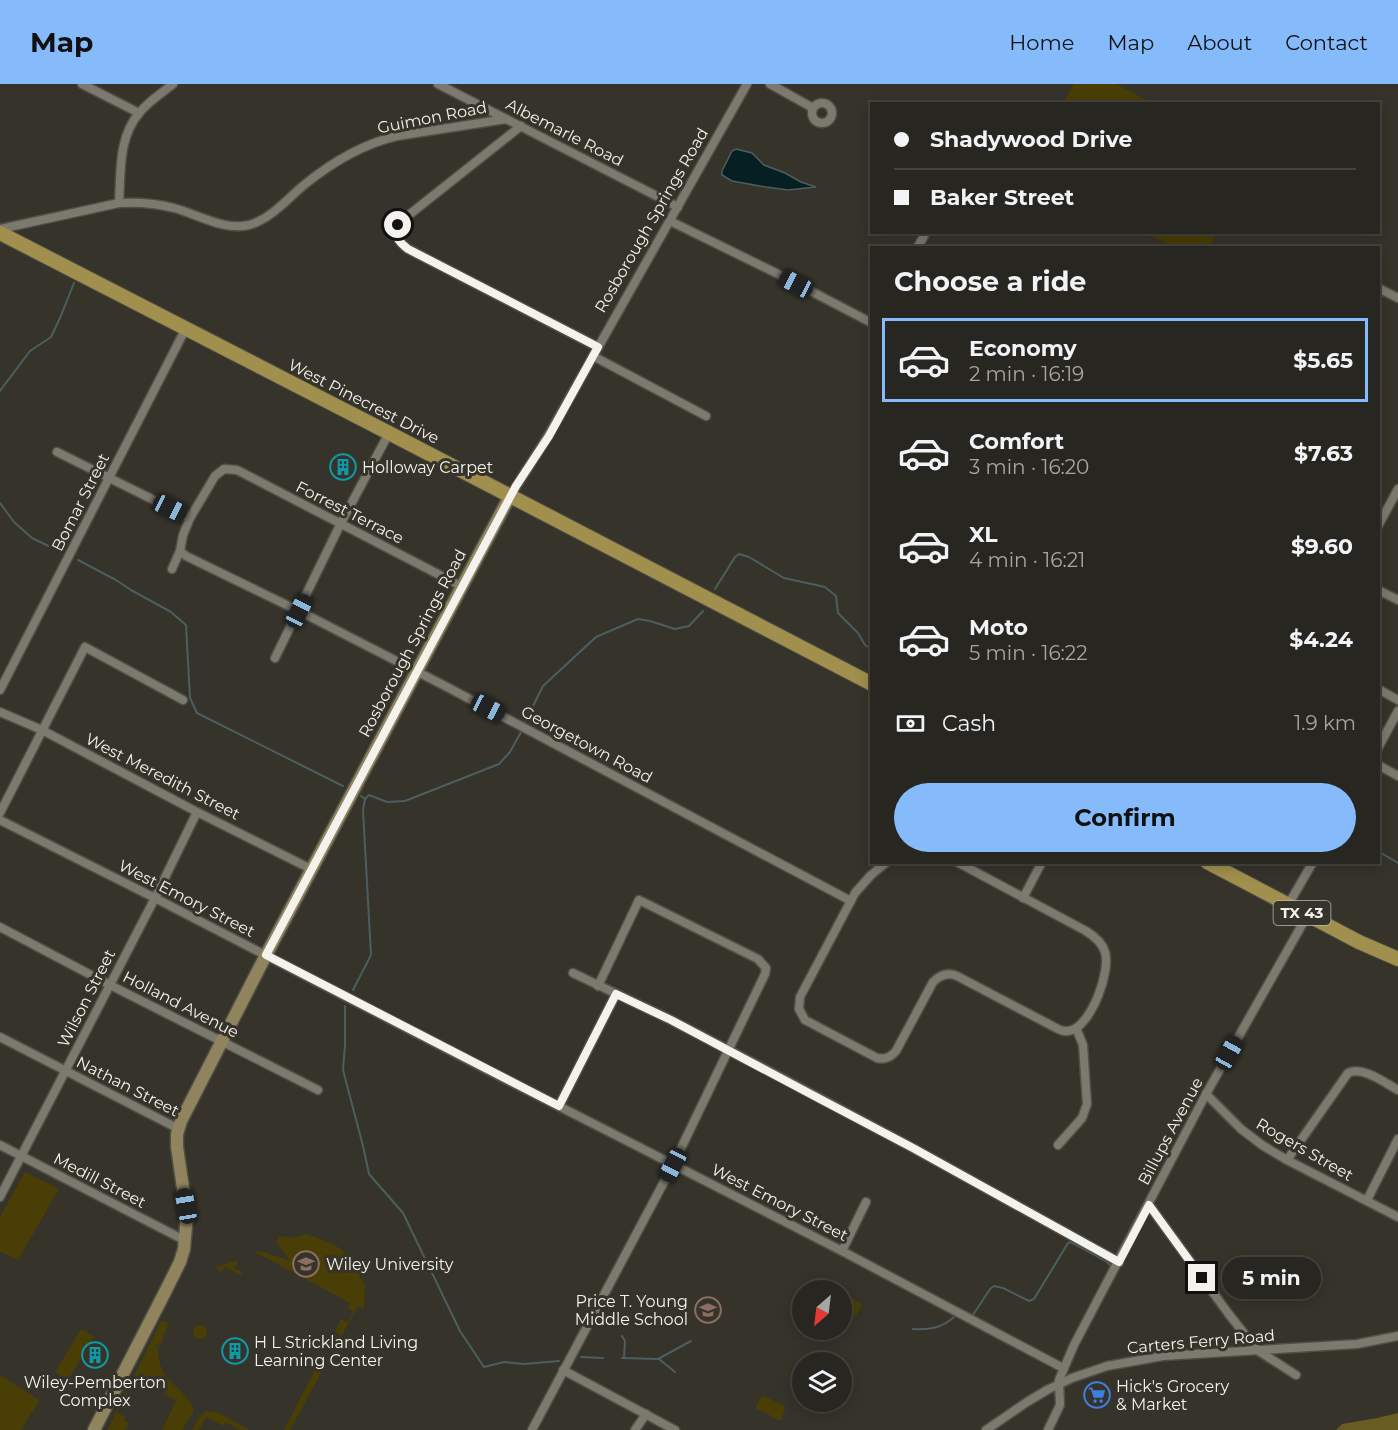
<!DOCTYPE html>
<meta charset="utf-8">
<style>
:root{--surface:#282620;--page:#34322d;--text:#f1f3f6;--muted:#a5a5a5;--line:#44433e;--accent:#85bbfb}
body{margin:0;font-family:Montserrat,sans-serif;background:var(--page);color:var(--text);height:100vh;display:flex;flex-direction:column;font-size:22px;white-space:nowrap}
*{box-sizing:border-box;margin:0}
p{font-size:20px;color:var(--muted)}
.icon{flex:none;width:33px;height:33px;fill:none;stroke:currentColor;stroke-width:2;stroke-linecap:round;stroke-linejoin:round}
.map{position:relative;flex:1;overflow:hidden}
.details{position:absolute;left:870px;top:162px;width:510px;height:618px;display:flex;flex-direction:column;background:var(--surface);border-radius:0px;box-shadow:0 3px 15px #0003,0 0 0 2px var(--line)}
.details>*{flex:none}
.guide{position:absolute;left:870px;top:18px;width:510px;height:132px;border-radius:0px;box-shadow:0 3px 15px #0003,0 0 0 2px var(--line);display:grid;align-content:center;height:132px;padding:0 24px;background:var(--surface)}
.needle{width:39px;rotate:208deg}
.buttons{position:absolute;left:792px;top:1196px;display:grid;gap:12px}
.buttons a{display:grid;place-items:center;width:60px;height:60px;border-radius:50%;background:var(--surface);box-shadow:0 3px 15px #0003,0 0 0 2px var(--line);font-size:30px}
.end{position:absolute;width:27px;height:27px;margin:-14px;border:8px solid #f3f2ec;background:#111;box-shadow:0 0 0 3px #111}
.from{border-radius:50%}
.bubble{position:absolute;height:42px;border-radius:21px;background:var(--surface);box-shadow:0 3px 15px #0003,0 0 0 2px var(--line);font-size:20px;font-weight:700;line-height:42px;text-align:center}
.car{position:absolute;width:18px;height:36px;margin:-18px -9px;border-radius:8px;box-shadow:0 0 4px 2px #0007;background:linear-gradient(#222 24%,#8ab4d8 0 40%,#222 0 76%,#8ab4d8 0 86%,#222 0)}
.guide b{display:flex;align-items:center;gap:21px;height:57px;font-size:22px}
.guide b+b{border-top:2px solid var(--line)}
.guide i{width:15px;height:15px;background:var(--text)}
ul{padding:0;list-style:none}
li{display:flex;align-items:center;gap:18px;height:84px;margin:0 12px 9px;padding:0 12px;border:3px solid transparent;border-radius:0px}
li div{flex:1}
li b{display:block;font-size:22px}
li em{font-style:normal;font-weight:700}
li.on{border-color:var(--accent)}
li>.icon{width:54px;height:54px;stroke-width:1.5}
h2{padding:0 24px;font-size:27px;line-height:72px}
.pay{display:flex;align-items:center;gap:15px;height:66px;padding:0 24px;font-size:22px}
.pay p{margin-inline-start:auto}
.button{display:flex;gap:12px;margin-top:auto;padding:12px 24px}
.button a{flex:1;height:69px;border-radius:36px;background:var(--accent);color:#111;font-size:24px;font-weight:700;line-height:69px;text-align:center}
header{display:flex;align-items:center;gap:36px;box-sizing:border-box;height:84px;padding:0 30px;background:var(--accent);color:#111}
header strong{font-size:28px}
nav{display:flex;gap:33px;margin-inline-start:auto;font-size:21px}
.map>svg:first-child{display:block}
.green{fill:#493e06}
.forest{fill:#685c22}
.water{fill:#061f23;stroke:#4d5e5f;stroke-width:1.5}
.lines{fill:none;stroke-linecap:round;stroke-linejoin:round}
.stream{stroke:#4d5e5f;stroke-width:2}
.street-casing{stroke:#504f46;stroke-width:11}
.secondary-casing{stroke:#504f46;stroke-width:15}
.primary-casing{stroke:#504f46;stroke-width:16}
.street{stroke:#7c7a6f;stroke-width:8}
.secondary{stroke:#8f845e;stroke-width:12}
.primary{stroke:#a18f4d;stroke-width:14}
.route{stroke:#f3f2ec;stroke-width:8}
.labels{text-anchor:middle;stroke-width:6;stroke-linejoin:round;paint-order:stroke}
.shield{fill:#35332a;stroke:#bab9b2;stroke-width:1.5}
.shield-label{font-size:15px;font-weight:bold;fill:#f3f2ec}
.street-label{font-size:16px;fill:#f3f2ec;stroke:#35332a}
.poi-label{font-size:16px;fill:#f3f2ec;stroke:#35332a;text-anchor:start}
</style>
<header>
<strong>Map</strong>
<nav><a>Home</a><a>Map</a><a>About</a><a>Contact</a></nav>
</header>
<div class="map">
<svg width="1398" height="1346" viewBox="0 0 1398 1346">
<rect width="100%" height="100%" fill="#35332a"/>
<g class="green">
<polygon points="1074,0 1116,0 1152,19 1063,19"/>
<polygon points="1146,149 1217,149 1209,164 1173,163"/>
<polygon points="25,1088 59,1105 18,1176 0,1167 0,1133"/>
<path d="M 306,1150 C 324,1156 344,1162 354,1179 C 358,1186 359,1194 365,1201 L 364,1225 L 358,1222 L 290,1346 L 284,1346 L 321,1274 L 327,1276 L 338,1258 L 340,1251 L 335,1247 L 341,1235 L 348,1238 L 353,1228 L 348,1224 L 350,1219 L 253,1167 L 264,1168 L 290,1177 L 276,1158 L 280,1152 L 293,1154 Z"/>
<polygon points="235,1177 238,1178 235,1184 242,1188 241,1191 225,1183 221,1188 216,1184 217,1183"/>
<path d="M 842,1210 C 848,1210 857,1217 862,1221 L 856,1232 L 842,1226 Z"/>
<polygon points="161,1237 167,1238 168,1237 169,1238 163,1253 160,1265 159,1261 157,1260 160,1280 165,1292 179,1305 191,1319 193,1323 193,1329 182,1346 162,1346 176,1317 164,1310 166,1304 149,1296 146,1301 134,1295 117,1328 125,1333 124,1336 129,1339 125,1346 107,1346"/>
<circle cx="200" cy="1248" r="7"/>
<polygon points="81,1245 94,1253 68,1296 55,1288"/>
<polygon points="0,1291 40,1316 21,1346 0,1346"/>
<polygon points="762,1311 784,1322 785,1326 781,1336 777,1336 764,1328 757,1326 756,1323"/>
<polygon points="206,1327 217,1328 250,1346 240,1346 225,1338 223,1342 206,1333 199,1346 192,1346 200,1332"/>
</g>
<polygon class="forest" points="1398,1329 1398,1346 1336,1346 1342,1340 1377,1334"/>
<polygon class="water" points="736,65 752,69 764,81 785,89 801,98 816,103 788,106 766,103 732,97 722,91 722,87 732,67"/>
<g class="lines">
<g class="stream">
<polyline points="0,307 30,267 51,253 60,234 74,199"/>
<polyline points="0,419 14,438 32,454 61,468"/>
<polyline points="78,476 116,496 131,506 171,528 186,541 190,614 197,629 343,702"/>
<polyline points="715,505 735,473 739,470 749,473 784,494 825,503 836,512 838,529 858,549 865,561 872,565"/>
<polyline points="525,638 543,602 596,553 638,535 650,537 675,545 689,542 703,527"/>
<polyline points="365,715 369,711 387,718 405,717 499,680 510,668 521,648"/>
<polyline points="1378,757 1381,769 1398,779"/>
<polyline points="353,906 371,871 363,726 365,715 361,712"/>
<polyline points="345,922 345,961 343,986 363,1062 369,1090 403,1129 460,1247 484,1283 504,1278 524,1280 559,1277"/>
<polyline points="959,1225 973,1231 990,1205 994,1202 1003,1204 1029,1217 1034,1215 1068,1159 1071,1158 1106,1177 1110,1181"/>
<path d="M 913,1245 C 929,1246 942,1244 954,1233"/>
<polyline points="622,1252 625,1257 624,1274"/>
<polyline points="581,1273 603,1274"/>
<polyline points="622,1274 658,1275 691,1257"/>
<polyline points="659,1275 675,1288"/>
</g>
<g class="street-casing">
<g id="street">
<polyline points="82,0 139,29"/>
<polyline points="438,0 678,123"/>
<polyline points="770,0 813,24"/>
<circle cx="822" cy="29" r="10"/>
<path d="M 521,42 L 400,138 C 391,149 398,157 408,165 L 598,263"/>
<path d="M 119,119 C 121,87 118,53 140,28 C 149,17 162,9 173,0"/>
<polyline points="670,137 778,190 872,239"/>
<path d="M 0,145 L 119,119 C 137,118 155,119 174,124 C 197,130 224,147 249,141 C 271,135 287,115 304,101 C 331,79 363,60 397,52 L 506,35"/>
<polyline points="917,164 924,152"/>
<polyline points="1378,204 1398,214"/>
<polyline points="593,272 706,332"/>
<polyline points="57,368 190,434"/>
<polyline points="510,412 548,352 747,0"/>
<polyline points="1378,442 1398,405"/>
<polyline points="180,467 186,472 299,527 447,603 851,817"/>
<polyline points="172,485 180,467 183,451 190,434 215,392 224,385 237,386 461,502"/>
<polyline points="1378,506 1398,516"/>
<polyline points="275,574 341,439 389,349"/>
<polyline points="1378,605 1398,616"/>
<polyline points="0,606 186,244"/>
<polyline points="0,628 42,646 197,728 311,785"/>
<polyline points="1378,664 1398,627"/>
<polyline points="1378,681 1398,692"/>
<polyline points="0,729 85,563 183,616"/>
<polyline points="0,736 155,814 484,984 637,1062 842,1167 1063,1284"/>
<path d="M 887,778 L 871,791 L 855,809 L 800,913 L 799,925 L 805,936 L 877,974 C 885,976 891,973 896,967 L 933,898 C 940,891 948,888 957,892 L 1058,945 C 1062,947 1067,948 1072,946 C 1092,939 1111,887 1105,868 C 1102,858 1094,852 1086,847 L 957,778"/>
<polyline points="1023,814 1042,778"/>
<polyline points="1288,821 1313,778"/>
<polyline points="0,843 110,901 318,1006"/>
<polyline points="573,889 671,936 761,983 913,1064 1119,1178"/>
<polyline points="0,953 179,1045"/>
<polyline points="1206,1010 1241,1045 1262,1061 1287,1076 1398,1133"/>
<polyline points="559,1022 616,910"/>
<polyline points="0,1061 186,1157"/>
<polyline points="1058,1061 1082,1034 1087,1020 1083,961 1076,944"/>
<path d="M 1287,1076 L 1348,989 C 1363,982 1385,999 1398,1006"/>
<polyline points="0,1113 155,814 197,728"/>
<polyline points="1367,1116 1398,1055"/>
<polyline points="1149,1121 1228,1229 1257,1266 1296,1291"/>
<polyline points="842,1167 866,1118"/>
<polyline points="563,1286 675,1346"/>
<polyline points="532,1346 673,1081 765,890 766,884 758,875 639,816 598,902"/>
<polyline points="635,1346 646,1330"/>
<polyline points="986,1346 1027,1318 1047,1306 1072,1294 1107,1282 1163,1272 1357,1260 1398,1252"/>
<polyline points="1048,1346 1060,1321 1059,1296 1074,1261 1206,1010 1307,832"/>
</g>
</g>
<g class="secondary-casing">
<polyline id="secondary" points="94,1346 164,1210 180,1178 184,1165 187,1131 177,1063 177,1050 181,1037 266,871 510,412"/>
</g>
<g class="primary-casing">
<g id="primary">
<polyline points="0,149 389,349 872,600"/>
<polyline points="1207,778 1359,858 1398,875"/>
</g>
</g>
<use href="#street" class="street"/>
<use href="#secondary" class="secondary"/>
<use href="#primary" class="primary"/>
</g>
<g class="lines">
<path class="route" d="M 398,141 C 394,153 399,158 408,165 L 598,263 L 549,352 L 516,402 L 266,871 L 559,1022 L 616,910 L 671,936 L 818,1014 L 913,1064 L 1119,1178 L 1149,1121 L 1202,1194"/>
</g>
<defs>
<g id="building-ring" transform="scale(1.35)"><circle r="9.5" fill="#35332a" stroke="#0f9aa8" stroke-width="1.5"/><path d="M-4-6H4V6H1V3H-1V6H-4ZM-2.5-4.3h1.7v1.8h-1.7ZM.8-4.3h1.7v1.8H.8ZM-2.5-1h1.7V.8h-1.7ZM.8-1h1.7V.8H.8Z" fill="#0f9aa8"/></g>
<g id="university-ring" transform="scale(1.35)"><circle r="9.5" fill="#35332a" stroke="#8d6e63" stroke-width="1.5"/><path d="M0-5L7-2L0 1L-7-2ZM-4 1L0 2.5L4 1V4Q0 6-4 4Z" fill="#8d6e63"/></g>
<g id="school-ring" transform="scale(1.35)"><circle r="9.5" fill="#35332a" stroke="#8d6e63" stroke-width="1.5"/><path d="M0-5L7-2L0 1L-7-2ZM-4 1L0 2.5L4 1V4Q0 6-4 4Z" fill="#8d6e63"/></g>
<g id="supermarket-ring" transform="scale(1.35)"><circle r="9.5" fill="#35332a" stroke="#3f7fe0" stroke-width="1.5"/><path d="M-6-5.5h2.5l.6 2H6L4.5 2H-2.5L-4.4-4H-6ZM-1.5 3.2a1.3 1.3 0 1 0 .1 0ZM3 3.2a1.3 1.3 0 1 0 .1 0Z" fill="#3f7fe0"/></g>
</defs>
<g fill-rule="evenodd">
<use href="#building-ring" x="343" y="383"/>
<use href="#university-ring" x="306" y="1180"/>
<use href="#school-ring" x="708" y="1226"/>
<use href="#building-ring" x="235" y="1267"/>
<use href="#building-ring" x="95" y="1271"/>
<use href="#supermarket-ring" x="1097" y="1311"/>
</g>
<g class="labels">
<rect class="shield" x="1273.5" y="817" width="57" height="24" rx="4.5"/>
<g class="shield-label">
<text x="1302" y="834">TX 43</text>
</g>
<g class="street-label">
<text transform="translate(432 33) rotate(-11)" y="6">Guimon Road</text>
<text transform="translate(565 48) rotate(27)" y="6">Albemarle Road</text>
<text transform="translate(651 136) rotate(-60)" y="6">Rosborough Springs Road</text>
<text transform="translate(364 317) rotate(27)" y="6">West Pinecrest Drive</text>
<text transform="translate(80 418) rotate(-63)" y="6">Bomar Street</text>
<text transform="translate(350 428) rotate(27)" y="6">Forrest Terrace</text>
<text transform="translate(412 559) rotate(-62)" y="6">Rosborough Springs Road</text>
<text transform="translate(587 660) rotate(28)" y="6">Georgetown Road</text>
<text transform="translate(163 692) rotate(27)" y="6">West Meredith Street</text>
<text transform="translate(187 814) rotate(27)" y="6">West Emory Street</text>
<text transform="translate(86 914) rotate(-63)" y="6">Wilson Street</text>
<text transform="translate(181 920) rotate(27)" y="6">Holland Avenue</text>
<text transform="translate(128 1002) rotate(27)" y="6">Nathan Street</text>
<text transform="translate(1170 1047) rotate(-62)" y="6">Billups Avenue</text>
<text transform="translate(1305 1065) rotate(30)" y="6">Rogers Street</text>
<text transform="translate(100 1096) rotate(27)" y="6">Medill Street</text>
<text transform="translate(780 1118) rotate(27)" y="6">West Emory Street</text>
<text transform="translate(1201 1257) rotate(-5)" y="6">Carters Ferry Road</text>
</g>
<g class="poi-label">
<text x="362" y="389">Holloway Carpet</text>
<text x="326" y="1186">Wiley University</text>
<text x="688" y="1223" text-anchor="end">Price T. Young<tspan x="688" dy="18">Middle School</tspan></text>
<text x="254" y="1264">H L Strickland Living<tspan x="254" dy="18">Learning Center</tspan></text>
<text x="95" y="1304" text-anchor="middle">Wiley-Pemberton<tspan x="95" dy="18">Complex</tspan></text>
<text x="1116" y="1308">Hick's Grocery<tspan x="1116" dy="18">&amp; Market</tspan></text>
</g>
</g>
</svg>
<div class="buttons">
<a><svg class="needle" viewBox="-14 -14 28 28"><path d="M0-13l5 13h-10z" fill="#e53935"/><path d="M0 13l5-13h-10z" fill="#a5a5a5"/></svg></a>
<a><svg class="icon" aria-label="layers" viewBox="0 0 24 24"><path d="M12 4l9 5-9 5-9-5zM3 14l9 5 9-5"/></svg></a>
</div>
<i class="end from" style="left:398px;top:141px"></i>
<i class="end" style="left:1202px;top:1194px"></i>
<div class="bubble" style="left:1222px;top:1173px;width:99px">5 min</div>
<i class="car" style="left:796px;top:200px;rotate:298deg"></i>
<i class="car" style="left:170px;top:424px;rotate:116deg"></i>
<i class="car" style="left:299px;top:527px;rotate:26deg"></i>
<i class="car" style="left:488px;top:624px;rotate:118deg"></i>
<i class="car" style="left:1229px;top:969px;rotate:29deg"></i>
<i class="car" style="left:673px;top:1081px;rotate:208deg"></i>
<i class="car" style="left:186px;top:1122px;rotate:350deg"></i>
<div class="guide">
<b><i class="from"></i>Shadywood Drive</b>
<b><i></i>Baker Street</b>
</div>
<section class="details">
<h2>Choose a ride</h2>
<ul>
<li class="on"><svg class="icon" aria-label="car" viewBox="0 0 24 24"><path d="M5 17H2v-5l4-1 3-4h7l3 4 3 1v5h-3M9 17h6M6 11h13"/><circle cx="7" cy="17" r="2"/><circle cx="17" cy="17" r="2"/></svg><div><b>Economy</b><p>2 min · 16:19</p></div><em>$5.65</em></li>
<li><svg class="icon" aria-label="car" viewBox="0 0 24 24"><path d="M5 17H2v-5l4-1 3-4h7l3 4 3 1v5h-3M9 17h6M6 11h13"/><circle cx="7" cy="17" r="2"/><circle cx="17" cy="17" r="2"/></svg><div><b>Comfort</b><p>3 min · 16:20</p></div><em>$7.63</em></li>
<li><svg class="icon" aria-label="car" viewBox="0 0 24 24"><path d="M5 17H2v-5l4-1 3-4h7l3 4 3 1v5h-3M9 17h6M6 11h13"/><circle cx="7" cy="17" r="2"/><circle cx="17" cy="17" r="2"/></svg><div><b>XL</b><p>4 min · 16:21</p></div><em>$9.60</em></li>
<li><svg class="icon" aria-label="car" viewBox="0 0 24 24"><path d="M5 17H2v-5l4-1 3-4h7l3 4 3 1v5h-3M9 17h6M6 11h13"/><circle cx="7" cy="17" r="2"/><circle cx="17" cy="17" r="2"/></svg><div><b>Moto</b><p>5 min · 16:22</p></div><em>$4.24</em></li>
</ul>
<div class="pay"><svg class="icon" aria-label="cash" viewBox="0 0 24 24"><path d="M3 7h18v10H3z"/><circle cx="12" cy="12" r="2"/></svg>Cash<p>1.9 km</p></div>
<div class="button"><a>Confirm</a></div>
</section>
</div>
